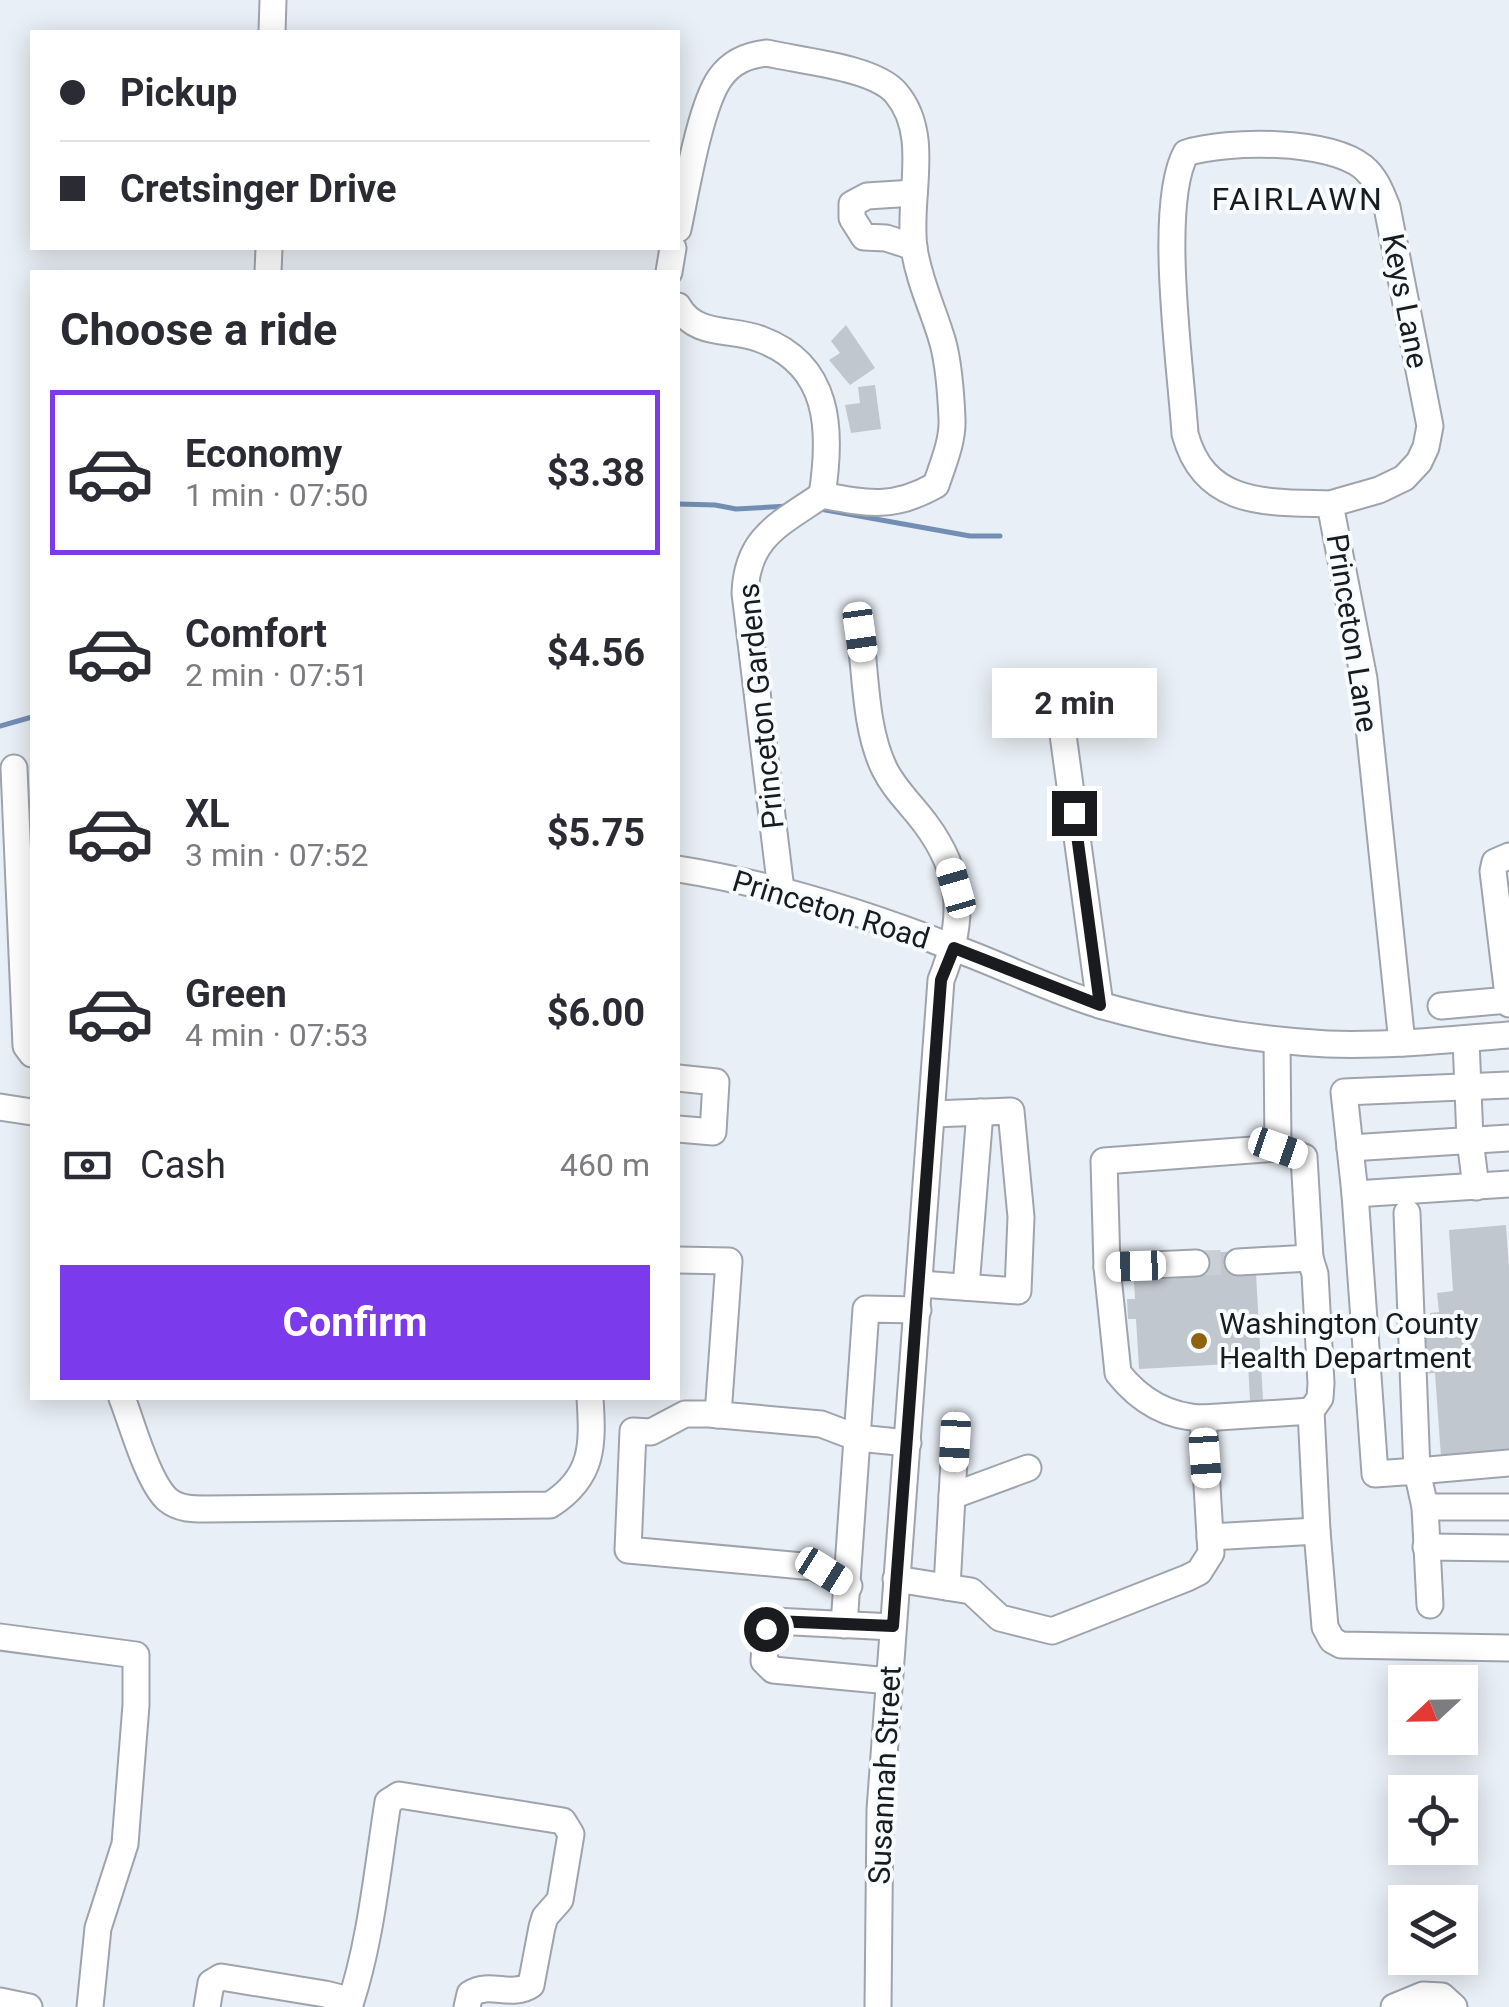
<!DOCTYPE html>
<meta charset="utf-8">
<style>
:root{--surface:#fff;--page:#f7f7f7;--text:#2b2b33;--muted:#7c7c81;--line:#e1e1e2;--accent:#7c3aed}
body{margin:0;font-family:Roboto,sans-serif;background:var(--page);color:var(--text);height:100vh;display:flex;flex-direction:column;font-size:38px;white-space:nowrap}
*{box-sizing:border-box;margin:0}
p{font-size:32px;color:var(--muted)}
.icon{flex:none;width:55px;height:55px;fill:none;stroke:currentColor;stroke-width:2;stroke-linecap:round;stroke-linejoin:round}
.map{position:relative;flex:1;overflow:hidden}
.sheet{position:absolute;left:30px;top:270px;width:650px;height:1130px;display:flex;flex-direction:column;background:var(--surface);border-radius:0px;box-shadow:0 5px 25px #0003}
.sheet>*{flex:none}
.top-card{position:absolute;left:30px;top:30px;width:650px;height:220px;border-radius:0px;box-shadow:0 5px 25px #0003;display:grid;align-content:center;height:220px;padding:0 30px;background:var(--surface)}
.needle{width:65px;rotate:248deg}
.controls{position:absolute;left:1388px;top:1665px;display:grid;gap:20px}
.controls a{display:grid;place-items:center;width:90px;height:90px;border-radius:0px;background:var(--surface);box-shadow:0 5px 25px #0003;font-size:50px}
.end{position:absolute;width:45px;height:45px;margin:-22px;border:12px solid #191b1e;background:#fff;box-shadow:0 0 0 5px #fff}
.from{border-radius:50%}
.bubble{position:absolute;height:70px;border-radius:0px;background:var(--surface);box-shadow:0 5px 25px #0003;font-size:32px;font-weight:700;line-height:70px;text-align:center}
.car{position:absolute;width:30px;height:60px;margin:-30px -15px;border-radius:12px;box-shadow:0 0 8px 2px #0007;background:linear-gradient(#fff 24%,#345 0 40%,#fff 0 76%,#345 0 86%,#fff 0)}
.top-card b{display:flex;align-items:center;gap:35px;height:95px;font-size:38px}
.top-card b+b{border-top:2px solid var(--line)}
.top-card i{width:25px;height:25px;background:var(--text)}
ul{padding:0;list-style:none}
li{display:flex;align-items:center;gap:30px;height:165px;margin:0 20px 15px;padding:0 10px;border:5px solid transparent;border-radius:0px}
li div{flex:1}
li b{display:block;font-size:38px}
li em{font-style:normal;font-weight:700}
li.current{border-color:var(--accent)}
li>.icon{width:90px;height:90px;stroke-width:1.5}
h2{padding:0 30px;font-size:45px;line-height:120px}
.pay{display:flex;align-items:center;gap:25px;height:110px;padding:0 30px;font-size:38px}
.pay p{margin-inline-start:auto}
.primary-button{display:flex;gap:20px;margin-top:auto;padding:20px 30px}
.primary-button a{flex:1;height:115px;border-radius:0px;background:var(--accent);color:#fff;font-size:40px;font-weight:700;line-height:115px;text-align:center}
.map>svg:first-child{display:block}
.lines{fill:none;stroke-linecap:round;stroke-linejoin:round}
.stream{stroke:#738eb3;stroke-width:5}
.building{fill:#c1c7ce}
.minor-tunnel{stroke:#cacfd6;stroke-width:25;stroke-dasharray:25 12;stroke-linecap:butt}
.minor-casing{stroke:#9fa4ac;stroke-width:29}
.minor{stroke:#fff;stroke-width:25}
.route{stroke:#191b1e;stroke-width:12}
.poi-dot{fill:#8f630b;stroke:#f9fcff;stroke-width:4}
.labels{text-anchor:middle;stroke-width:8;stroke-linejoin:round;paint-order:stroke}
.street-label{font-size:30px;fill:#191b1e;stroke:#f9fcff}
.poi-label{font-size:30px;fill:#191b1e;stroke:#f9fcff;text-anchor:start}
.neighbourhood-label{font-size:32px;letter-spacing:2.5px;fill:#191b1e;stroke:#f9fcff}
</style>
<div class="map">
<svg width="1509" height="2007" viewBox="0 0 1509 2007">
<rect width="100%" height="100%" fill="#e9eff6"/>
<g class="lines">
<g class="stream">
<polyline points="678,504 715,505 736,509 789,506"/>
<polyline points="820,509 970,536 1000,536"/>
<polyline points="0,726 32,717"/>
</g>
</g>
<g class="building">
<polygon points="846,325 875,368 850,385 829,360 840,353 831,341"/>
<polygon points="875,385 881,429 851,433 845,405 860,403 858,387"/>
<polygon points="1506,1225 1509,1268 1509,1452 1441,1457 1435,1373 1419,1374 1416,1337 1432,1335 1430,1313 1439,1312 1437,1293 1453,1291 1449,1230"/>
<polygon points="1234,1251 1235,1275 1256,1273 1263,1400 1250,1401 1248,1363 1139,1369 1136,1319 1128,1319 1127,1299 1135,1299 1134,1281 1193,1277 1191,1255"/>
</g>
<g class="lines">
<polyline class="minor-tunnel" points="1196,1263 1238,1262"/>
<g class="minor-casing">
<g id="minor">
<polyline points="272,32 273,0"/>
<polyline points="914,193 867,196 852,204 852,218 864,237 886,238 914,247"/>
<path d="M 678,229 C 686,192 700,106 720,78 C 732,61 748,55 767,53 C 800,61 874,67 896,93 C 932,135 907,198 914,248 C 919,282 934,311 943,343 C 949,366 951,395 952,419 C 953,441 943,464 936,485 C 894,509 868,504 822,495 C 780,524 747,537 745,593 L 781,890"/>
<polyline points="268,272 269,248"/>
<polyline points="669,272 673,248"/>
<path d="M 678,306 C 695,337 731,328 760,339 C 831,365 832,431 822,495"/>
<path d="M 1330,504 L 1379,490 L 1404,478 L 1419,462 L 1426,447 L 1430,426 L 1387,207 C 1381,192 1376,178 1363,167 C 1328,139 1228,140 1186,153 C 1157,206 1181,368 1185,434 C 1205,507 1267,502 1330,504 L 1364,679 L 1402,1043"/>
<path d="M 860,633 C 866,676 865,728 884,768 C 894,789 911,804 925,823 C 964,875 965,921 941,980 L 880,1810 L 878,2007"/>
<polyline points="1058,698 1100,1005"/>
<polyline points="14,768 26,1046 32,1054"/>
<polyline points="1509,856 1495,862 1493,871 1509,1004"/>
<path d="M 678,869 C 773,884 865,913 954,948 C 1004,966 1052,991 1103,1006 C 1175,1026 1252,1040 1327,1044 C 1388,1046 1449,1040 1509,1035"/>
<polyline points="1441,1006 1509,1000"/>
<polyline points="1466,1039 1470,1140 1476,1187"/>
<polyline points="1277,1041 1278,1148"/>
<polyline points="678,1078 716,1082 713,1132 678,1129"/>
<polyline points="1509,1085 1344,1092 1355,1194 1509,1184"/>
<polyline points="0,1107 32,1112"/>
<polyline points="1350,1148 1509,1138"/>
<polyline points="1355,1194 1375,1474 1417,1471 1425,1507 1430,1605"/>
<polyline points="1407,1213 1417,1471 1509,1463"/>
<polyline points="1310,1258 1315,1274 1321,1383 1320,1398 1311,1411 1317,1531"/>
<polyline points="678,1260 729,1261 718,1415"/>
<polyline points="1196,1263 1107,1267 1104,1161 1278,1148 1304,1157 1310,1258 1238,1262"/>
<polyline points="920,1284 1018,1291 1021,1217 1011,1111 932,1114"/>
<polyline points="966,1287 980,1112"/>
<path d="M 122,1398 C 132,1423 148,1483 168,1500 C 179,1509 193,1509 206,1509 L 550,1505 C 594,1477 593,1445 590,1398"/>
<polyline points="1203,1418 1311,1411"/>
<polyline points="952,1496 1028,1468"/>
<polyline points="1425,1507 1509,1507"/>
<polyline points="1210,1537 1317,1531 1325,1627 1332,1640 1341,1645 1509,1648"/>
<polyline points="1426,1547 1509,1548"/>
<path d="M 896,1579 L 971,1591 L 1000,1618 L 1052,1631 L 1187,1578 L 1199,1572 L 1211,1553 L 1203,1418 C 1168,1417 1140,1401 1118,1373 L 1107,1267"/>
<polyline points="849,1586 814,1567 628,1550 633,1431 651,1432 685,1414 709,1414 821,1424 858,1438 908,1443"/>
<polyline points="947,1587 955,1442"/>
<polyline points="844,1625 866,1309 918,1310"/>
<polyline points="0,1637 136,1655 136,1705 125,1844 98,1928 90,2007"/>
<polyline points="889,1681 773,1670 764,1661 766,1629 774,1621 893,1627"/>
<polyline points="0,2001 29,2007"/>
<polyline points="207,2007 211,1983 221,1977 325,1994 341,1998 349,2004"/>
<path d="M 349,2007 C 371,1942 377,1871 388,1802 L 399,1795 L 563,1821 L 571,1834 L 560,1900 L 545,1917 L 542,1927 L 531,1985 C 511,1998 490,1981 470,1994 L 467,2007"/>
<polyline points="1394,2007 1423,1995 1442,1996 1454,2007"/>
</g>
</g>
<use href="#minor" class="minor"/>
</g>
<g class="lines">
<polyline class="route" points="766,1629 774,1621 893,1626 941,980 954,948 1100,1005 1074,813"/>
</g>
<circle class="poi-dot" cx="1199" cy="1341" r="10"/>
<g class="labels">
<g class="street-label">
<text transform="translate(1405 301) rotate(79)" y="10">Keys Lane</text>
<text transform="translate(1352 633) rotate(81)" y="10">Princeton Lane</text>
<text transform="translate(761 706) rotate(-96)" y="10">Princeton Gardens</text>
<text transform="translate(831 910) rotate(17)" y="10">Princeton Road</text>
<text transform="translate(885 1775) rotate(-87)" y="10">Susannah Street</text>
</g>
<g class="poi-label">
<text x="1219" y="1334">Washington County<tspan x="1219" dy="34">Health Department</tspan></text>
</g>
<g class="neighbourhood-label">
<text x="1298" y="210">FAIRLAWN</text>
</g>
</g>
</svg>
<div class="controls">
<a><svg class="needle" viewBox="-14 -14 28 28"><path d="M0-13l5 13h-10z" fill="#e53935"/><path d="M0 13l5-13h-10z" fill="#7c7c81"/></svg></a>
<a><svg class="icon" aria-label="locate" viewBox="0 0 24 24"><circle cx="12" cy="12" r="6"/><path d="M12 2v4M12 18v4M2 12h4M18 12h4"/></svg></a>
<a><svg class="icon" aria-label="layers" viewBox="0 0 24 24"><path d="M12 4l9 5-9 5-9-5zM3 14l9 5 9-5"/></svg></a>
</div>
<i class="end from" style="left:766px;top:1629px"></i>
<i class="end" style="left:1074px;top:813px"></i>
<div class="bubble" style="left:992px;top:668px;width:165px">2 min</div>
<i class="car" style="left:860px;top:632px;rotate:172deg"></i>
<i class="car" style="left:956px;top:888px;rotate:344deg"></i>
<i class="car" style="left:1278px;top:1148px;rotate:109deg"></i>
<i class="car" style="left:1136px;top:1266px;rotate:268deg"></i>
<i class="car" style="left:955px;top:1442px;rotate:183deg"></i>
<i class="car" style="left:1205px;top:1458px;rotate:176deg"></i>
<i class="car" style="left:824px;top:1571px;rotate:122deg"></i>
<div class="top-card">
<b><i class="from"></i>Pickup</b>
<b><i></i>Cretsinger Drive</b>
</div>
<section class="sheet">
<h2>Choose a ride</h2>
<ul>
<li class="current"><svg class="icon" aria-label="car" viewBox="0 0 24 24"><path d="M5 17H2v-5l4-1 3-4h7l3 4 3 1v5h-3M9 17h6M6 11h13"/><circle cx="7" cy="17" r="2"/><circle cx="17" cy="17" r="2"/></svg><div><b>Economy</b><p>1 min · 07:50</p></div><em>$3.38</em></li>
<li><svg class="icon" aria-label="car" viewBox="0 0 24 24"><path d="M5 17H2v-5l4-1 3-4h7l3 4 3 1v5h-3M9 17h6M6 11h13"/><circle cx="7" cy="17" r="2"/><circle cx="17" cy="17" r="2"/></svg><div><b>Comfort</b><p>2 min · 07:51</p></div><em>$4.56</em></li>
<li><svg class="icon" aria-label="car" viewBox="0 0 24 24"><path d="M5 17H2v-5l4-1 3-4h7l3 4 3 1v5h-3M9 17h6M6 11h13"/><circle cx="7" cy="17" r="2"/><circle cx="17" cy="17" r="2"/></svg><div><b>XL</b><p>3 min · 07:52</p></div><em>$5.75</em></li>
<li><svg class="icon" aria-label="car" viewBox="0 0 24 24"><path d="M5 17H2v-5l4-1 3-4h7l3 4 3 1v5h-3M9 17h6M6 11h13"/><circle cx="7" cy="17" r="2"/><circle cx="17" cy="17" r="2"/></svg><div><b>Green</b><p>4 min · 07:53</p></div><em>$6.00</em></li>
</ul>
<div class="pay"><svg class="icon" aria-label="cash" viewBox="0 0 24 24"><path d="M3 7h18v10H3z"/><circle cx="12" cy="12" r="2"/></svg>Cash<p>460 m</p></div>
<div class="primary-button"><a>Confirm</a></div>
</section>
</div>
